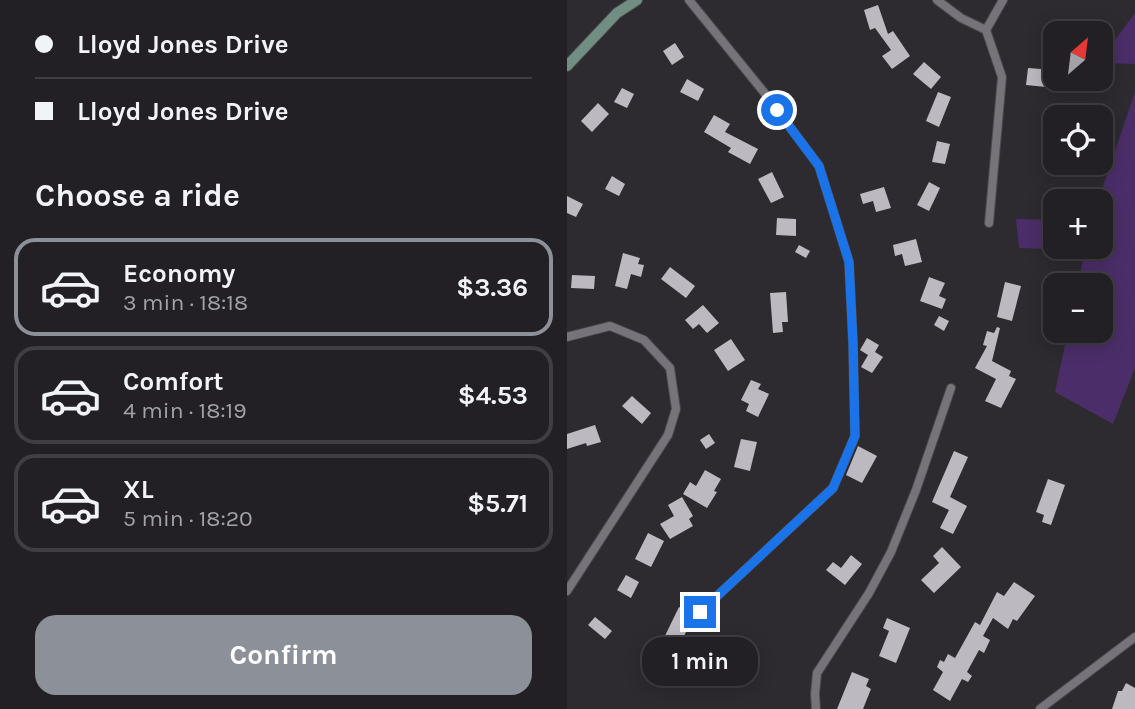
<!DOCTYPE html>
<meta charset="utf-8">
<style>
:root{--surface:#222024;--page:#2a282c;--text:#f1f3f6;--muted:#a2a3a6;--line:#3f3e41;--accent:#8c9099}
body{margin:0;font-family:Karla,sans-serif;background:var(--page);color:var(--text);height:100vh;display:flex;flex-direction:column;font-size:26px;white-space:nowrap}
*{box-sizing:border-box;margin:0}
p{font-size:23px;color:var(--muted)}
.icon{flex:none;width:38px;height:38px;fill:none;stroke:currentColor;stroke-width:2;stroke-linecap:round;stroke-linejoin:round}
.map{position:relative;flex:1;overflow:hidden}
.side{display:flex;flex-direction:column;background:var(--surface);width:567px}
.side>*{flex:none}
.banner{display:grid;align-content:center;height:154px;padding:0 35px;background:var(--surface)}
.needle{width:46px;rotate:28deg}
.tools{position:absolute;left:476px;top:21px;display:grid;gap:14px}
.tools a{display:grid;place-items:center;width:70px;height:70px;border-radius:14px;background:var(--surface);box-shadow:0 4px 18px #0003,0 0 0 2px var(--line);font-size:35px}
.end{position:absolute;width:32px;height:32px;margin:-16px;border:9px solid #1a73e8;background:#fff;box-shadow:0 0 0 4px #fff}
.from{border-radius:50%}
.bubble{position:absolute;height:49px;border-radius:21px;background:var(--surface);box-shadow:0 4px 18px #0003,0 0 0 2px var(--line);font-size:23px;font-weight:700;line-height:49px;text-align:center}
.banner b{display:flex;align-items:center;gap:24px;height:66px;font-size:26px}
.banner b+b{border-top:2px solid var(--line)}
.banner i{width:18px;height:18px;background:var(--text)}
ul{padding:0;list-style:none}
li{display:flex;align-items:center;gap:21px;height:98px;margin:0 14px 10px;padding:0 21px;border:4px solid var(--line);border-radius:21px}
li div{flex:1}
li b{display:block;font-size:26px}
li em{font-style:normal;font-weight:700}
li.selected{border-color:var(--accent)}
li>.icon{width:63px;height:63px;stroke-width:1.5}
h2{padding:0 35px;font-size:32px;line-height:84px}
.cta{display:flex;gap:14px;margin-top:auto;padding:14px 35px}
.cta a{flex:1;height:80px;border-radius:21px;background:var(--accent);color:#fff;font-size:28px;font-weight:700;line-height:80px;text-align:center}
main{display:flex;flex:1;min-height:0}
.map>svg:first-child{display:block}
.green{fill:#4b2e69}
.building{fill:#bcb9c0}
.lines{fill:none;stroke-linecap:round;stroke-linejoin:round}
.street-casing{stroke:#4a494d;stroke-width:10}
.secondary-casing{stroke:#4a494d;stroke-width:12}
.street{stroke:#76747a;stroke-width:8}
.secondary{stroke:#708e82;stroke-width:10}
.route{stroke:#1a73e8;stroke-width:9}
</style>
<main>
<section class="side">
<div class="banner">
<b><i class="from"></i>Lloyd Jones Drive</b>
<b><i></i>Lloyd Jones Drive</b>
</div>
<h2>Choose a ride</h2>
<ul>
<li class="selected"><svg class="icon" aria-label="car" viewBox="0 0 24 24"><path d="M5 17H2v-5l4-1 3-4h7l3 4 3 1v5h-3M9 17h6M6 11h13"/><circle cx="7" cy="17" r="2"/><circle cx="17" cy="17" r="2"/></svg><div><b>Economy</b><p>3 min · 18:18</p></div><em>$3.36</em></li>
<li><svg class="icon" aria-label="car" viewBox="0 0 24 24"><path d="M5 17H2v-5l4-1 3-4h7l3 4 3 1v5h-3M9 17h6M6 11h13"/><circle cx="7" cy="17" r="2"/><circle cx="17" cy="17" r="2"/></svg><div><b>Comfort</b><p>4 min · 18:19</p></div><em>$4.53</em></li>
<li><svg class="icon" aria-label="car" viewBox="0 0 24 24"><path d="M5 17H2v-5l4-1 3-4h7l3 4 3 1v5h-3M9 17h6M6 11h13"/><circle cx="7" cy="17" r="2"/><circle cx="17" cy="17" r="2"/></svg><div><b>XL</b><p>5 min · 18:20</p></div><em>$5.71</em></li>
</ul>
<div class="cta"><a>Confirm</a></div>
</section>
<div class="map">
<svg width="568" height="709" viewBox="0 0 568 709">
<rect width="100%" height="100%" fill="#2d2b30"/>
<g class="green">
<polygon points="568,13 568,64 534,63 534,59"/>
<polygon points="568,92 568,368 546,424 488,392 501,331 534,331 534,285 511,285 518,250 452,248 449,219 488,220 488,247 534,247 534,201 531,201"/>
</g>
<g class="building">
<polygon points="311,5 321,34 326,31 343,56 325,69 315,56 324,50 308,28 303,30 297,10"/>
<polygon points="475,32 487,32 486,71 488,71 488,79 490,79 489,88 459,85 461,68 474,69"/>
<polygon points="108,43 117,57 105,65 96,51"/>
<polygon points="357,62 374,77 364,89 346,74"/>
<polygon points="120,79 137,89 131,101 113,92"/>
<polygon points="55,88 67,94 60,108 47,102"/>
<polygon points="371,92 384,97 372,127 359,121"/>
<polygon points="31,103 42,114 25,132 14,121"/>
<polygon points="147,115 163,124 158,132 191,149 183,164 161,152 164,148 137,132"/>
<polygon points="370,141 383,144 378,164 365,162"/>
<polygon points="205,172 217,197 204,203 191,179"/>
<polygon points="45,176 58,184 52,196 38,189"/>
<polygon points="362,182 373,188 362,211 350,205"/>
<polygon points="317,187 324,208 309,212 306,201 296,204 293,194"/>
<polygon points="0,196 16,204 9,217 0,213"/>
<polygon points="210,218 229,219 229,236 209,235"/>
<polygon points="349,239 355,262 338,266 335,254 328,256 326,245"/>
<polygon points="232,245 243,251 239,258 228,252"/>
<polygon points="56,253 73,258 71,264 77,265 74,277 64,274 60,289 48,286"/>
<polygon points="103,267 128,286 119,298 94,279"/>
<polygon points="5,275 28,276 27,289 4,288"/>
<polygon points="362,277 378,283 372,296 379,299 375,309 353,301"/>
<polygon points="438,282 454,286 445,321 430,317"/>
<polygon points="219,292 221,322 215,322 216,332 206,333 203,293"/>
<polygon points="136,305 152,323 140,333 132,324 126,329 118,320"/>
<polygon points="372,316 382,321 377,331 367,325"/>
<polygon points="430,327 433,328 425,361 444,371 442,376 449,379 434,408 418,401 429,379 408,368 420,346 416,345 420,331 427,333"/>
<polygon points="300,338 312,345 308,352 316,357 305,373 294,367 301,355 293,350"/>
<polygon points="164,339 178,360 161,371 147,350"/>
<polygon points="184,380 194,384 191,389 202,394 191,417 179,411 182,404 174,400"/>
<polygon points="65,396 84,413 75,424 55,406"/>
<polygon points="28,425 34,442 20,446 19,443 0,449 0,434"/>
<polygon points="142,434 148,443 139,449 133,440"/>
<polygon points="174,439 190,442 183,471 167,467"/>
<polygon points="291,446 310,456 295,483 279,475"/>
<polygon points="387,451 401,457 383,497 400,506 386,534 373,528 382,510 365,502"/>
<polygon points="138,470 154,479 147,491 150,492 140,508 116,494 123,482 129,486"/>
<polygon points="481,479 498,485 484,525 475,522 477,515 469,512"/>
<polygon points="115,497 126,516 122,519 126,526 103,539 93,524 107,516 101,505"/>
<polygon points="81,533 97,541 84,567 68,559"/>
<polygon points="375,547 394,567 367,593 354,580 372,563 366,556"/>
<polygon points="284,555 295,564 278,585 259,570 266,562 274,568"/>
<polygon points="59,575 72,582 64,598 50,590"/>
<polygon points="447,582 468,596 450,621 446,619 441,629 426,618 416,636 423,640 417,653 412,650 400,672 405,676 401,682 395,679 383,701 366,690 376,672 370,667 373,660 377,662 381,654 388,658 408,622 413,625 430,592 437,596"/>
<polygon points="112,607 127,615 109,653 93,646"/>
<polygon points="28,617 45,631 38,639 21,625"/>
<polygon points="320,618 343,628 329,663 312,656 322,631 316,628"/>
<polygon points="285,672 302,679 299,686 304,689 296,709 270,709"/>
<polygon points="559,683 568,688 568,709 545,709 551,691 555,691"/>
</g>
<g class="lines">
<g class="street-casing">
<g id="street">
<polyline points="122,0 196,91 252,166 282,262 286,343 288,436 266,488 133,612"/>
<polyline points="370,0 394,18 419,30"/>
<polyline points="422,223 435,77 419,30 436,0"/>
<polyline points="0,337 43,326 77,340 103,368 109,409 101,435 0,591"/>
<polyline points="249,709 248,694 250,673 302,593 324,552 349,490 384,388"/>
<polyline points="473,709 568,637"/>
</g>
</g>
<g class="secondary-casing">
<polyline id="secondary" points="0,66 50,13 70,0"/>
</g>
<use href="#street" class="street"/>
<use href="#secondary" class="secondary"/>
</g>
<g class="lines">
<polyline class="route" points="133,612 266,488 288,436 286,343 282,262 252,166 210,110"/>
</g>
</svg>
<div class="tools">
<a><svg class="needle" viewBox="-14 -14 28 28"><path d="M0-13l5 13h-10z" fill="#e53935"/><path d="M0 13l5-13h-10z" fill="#a2a3a6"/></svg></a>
<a><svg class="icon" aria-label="locate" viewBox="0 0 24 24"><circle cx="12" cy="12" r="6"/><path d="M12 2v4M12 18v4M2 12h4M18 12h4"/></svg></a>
<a>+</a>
<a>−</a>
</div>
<i class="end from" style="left:210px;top:110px"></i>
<i class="end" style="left:133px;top:612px"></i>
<div class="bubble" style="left:75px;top:637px;width:116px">1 min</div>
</div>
</main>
